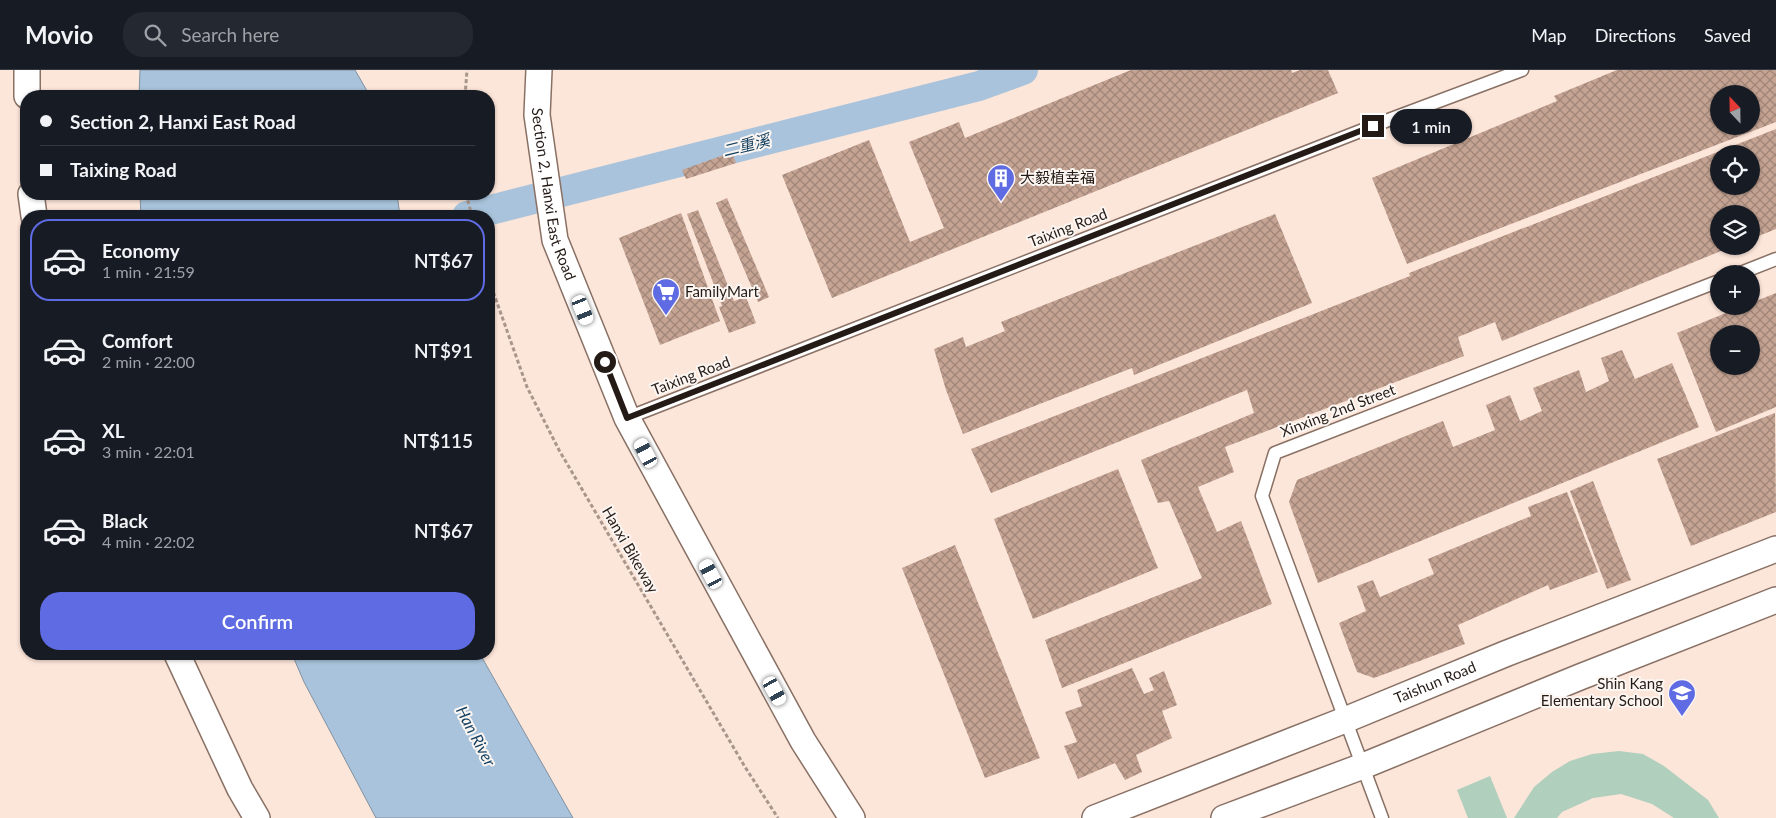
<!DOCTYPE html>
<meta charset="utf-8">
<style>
:root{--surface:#171b24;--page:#242831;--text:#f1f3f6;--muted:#9ea1a6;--line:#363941;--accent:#5e6be2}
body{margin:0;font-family:Lato,"Noto Sans TC",sans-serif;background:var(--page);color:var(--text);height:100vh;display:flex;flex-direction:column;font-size:19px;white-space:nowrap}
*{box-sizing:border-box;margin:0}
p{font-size:16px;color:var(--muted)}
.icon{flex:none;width:28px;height:28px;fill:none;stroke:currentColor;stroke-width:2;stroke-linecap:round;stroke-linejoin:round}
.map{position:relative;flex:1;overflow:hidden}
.side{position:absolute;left:20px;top:140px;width:475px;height:450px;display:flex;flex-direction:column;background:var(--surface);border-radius:20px;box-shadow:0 1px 4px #0004}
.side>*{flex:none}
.top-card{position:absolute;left:20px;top:20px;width:475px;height:110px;border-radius:20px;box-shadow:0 1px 4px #0004;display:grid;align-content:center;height:110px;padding:0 20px;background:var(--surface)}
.needle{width:32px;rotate:338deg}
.buttons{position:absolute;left:1710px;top:15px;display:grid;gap:10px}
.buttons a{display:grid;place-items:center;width:50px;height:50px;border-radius:50%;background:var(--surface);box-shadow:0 1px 4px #0004;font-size:25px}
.end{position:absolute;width:22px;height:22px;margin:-11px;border:6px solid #251b16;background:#fff;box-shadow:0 0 0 2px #fff}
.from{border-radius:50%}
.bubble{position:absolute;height:35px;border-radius:18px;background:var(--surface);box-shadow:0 1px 4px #0004;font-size:16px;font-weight:600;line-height:35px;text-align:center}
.car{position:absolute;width:15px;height:30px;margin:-15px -8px;border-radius:6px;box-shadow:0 0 4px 1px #0007;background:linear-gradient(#fff 24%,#345 0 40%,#fff 0 76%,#345 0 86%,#fff 0)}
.top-card b{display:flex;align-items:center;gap:18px;height:48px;font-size:19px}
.top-card b+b{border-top:1px solid var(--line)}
.top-card i{width:12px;height:12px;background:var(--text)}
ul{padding:9px 0 0;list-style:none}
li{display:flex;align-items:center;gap:15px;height:82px;margin:0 10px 8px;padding:0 10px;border:2px solid transparent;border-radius:20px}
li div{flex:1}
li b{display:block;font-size:19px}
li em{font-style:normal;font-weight:600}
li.selected{border-color:var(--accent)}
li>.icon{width:45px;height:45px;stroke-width:1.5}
.action{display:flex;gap:10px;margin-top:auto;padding:10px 20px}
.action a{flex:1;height:58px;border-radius:20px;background:var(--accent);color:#fff;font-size:20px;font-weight:600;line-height:58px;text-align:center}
header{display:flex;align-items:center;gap:30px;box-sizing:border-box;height:70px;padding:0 25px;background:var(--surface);border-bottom:1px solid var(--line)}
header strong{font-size:24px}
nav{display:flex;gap:28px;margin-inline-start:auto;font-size:18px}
.search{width:350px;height:45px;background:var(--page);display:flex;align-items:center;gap:12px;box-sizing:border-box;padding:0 18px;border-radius:20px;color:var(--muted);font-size:19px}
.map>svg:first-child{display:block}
.green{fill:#b0cfbd}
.water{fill:#a8c3db;stroke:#8191a0}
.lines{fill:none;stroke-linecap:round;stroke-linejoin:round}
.canal{stroke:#a8c3db;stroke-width:30}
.building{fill:url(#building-cross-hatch);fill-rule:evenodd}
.service-casing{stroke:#897064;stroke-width:15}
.minor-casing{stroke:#897064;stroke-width:28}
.path{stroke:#a8968d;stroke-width:3;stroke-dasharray:4 2.5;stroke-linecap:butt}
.service{stroke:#fff;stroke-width:12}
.minor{stroke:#fff;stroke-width:25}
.route{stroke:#251b16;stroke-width:6}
.labels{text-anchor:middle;stroke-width:4;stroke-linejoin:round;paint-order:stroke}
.poi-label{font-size:15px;fill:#251b16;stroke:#fcf6f3;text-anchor:start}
.street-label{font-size:15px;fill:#251b16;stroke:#fcf6f3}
.water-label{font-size:16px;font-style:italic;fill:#103e5f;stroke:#fcf6f3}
</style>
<header>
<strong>Movio</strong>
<div class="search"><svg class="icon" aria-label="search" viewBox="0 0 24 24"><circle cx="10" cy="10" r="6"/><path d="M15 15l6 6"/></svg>Search here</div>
<nav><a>Map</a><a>Directions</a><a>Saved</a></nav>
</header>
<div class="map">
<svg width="1776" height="748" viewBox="0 0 1776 748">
<defs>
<pattern id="building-cross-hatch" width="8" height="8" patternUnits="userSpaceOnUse" patternTransform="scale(1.25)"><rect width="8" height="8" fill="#c5a494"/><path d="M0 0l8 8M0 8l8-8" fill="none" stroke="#a08578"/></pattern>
</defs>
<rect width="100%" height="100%" fill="#fce5d9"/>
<g class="green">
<polygon points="1619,681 1643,684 1664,696 1708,730 1719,748 1674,748 1652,734 1621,724 1593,728 1562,742 1557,748 1514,748 1534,717 1552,702 1570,691 1592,684"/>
<polygon points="1490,706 1507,748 1468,748 1457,720"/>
</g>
<g class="water">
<polygon points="140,0 355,0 370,26 139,26"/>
<polygon points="140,124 397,124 400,146 141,146"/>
<polygon points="292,584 480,584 573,748 376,748 304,612"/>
</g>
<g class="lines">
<polyline class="canal" points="467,146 979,16 1023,0"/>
</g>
<g class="building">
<polygon points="1131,0 1291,0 1292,3 1300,0 1328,0 1338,23 832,228 782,105 869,70 910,172 944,158 909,72 959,52 965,68"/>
<path d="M 1617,0 L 1776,0 L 1776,52 L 1407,194 L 1372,108 L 1557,31 L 1554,26 ZM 1719,24 L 1751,24 L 1751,56 L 1719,56 Z"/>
<path d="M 1776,59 L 1776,159 L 1751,169 L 1751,144 L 1719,144 L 1719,176 L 1733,176 L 1502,271 L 1495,252 L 1458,267 L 1464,286 L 1225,377 L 1234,402 L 1198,417 L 1217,462 L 1241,451 L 1272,534 L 1062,618 L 1045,570 L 1202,508 L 1169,431 L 1158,433 L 1141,390 L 1254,343 L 1247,320 L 991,423 L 971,379 L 1410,206 L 1409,203 ZM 1719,84 L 1751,84 L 1751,116 L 1719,116 Z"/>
<polygon points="732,82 736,93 686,109 682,100"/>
<polygon points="727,128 769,227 758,232 716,133"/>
<polygon points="698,140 734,231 746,227 756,253 729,263 719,237 722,236 687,144"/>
<polygon points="681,143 720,251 660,275 619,168"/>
<polygon points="1275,144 1312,233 1134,305 1132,298 963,364 946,320 934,279 963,267 966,277 1005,261 1001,252"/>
<path d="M 1776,223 L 1776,337 L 1716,362 L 1677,263 L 1743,236 L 1751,236 L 1751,233 ZM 1719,264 L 1751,264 L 1751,296 L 1719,296 Z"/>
<polygon points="1622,280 1635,309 1672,293 1699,357 1318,513 1289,432 1297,410 1443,351 1453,377 1495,360 1486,335 1510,325 1520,351 1542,341 1533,318 1579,300 1586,322 1609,311 1601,288"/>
<polygon points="1775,343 1776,442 1691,476 1657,389"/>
<polygon points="1118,399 1158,498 1033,549 994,449"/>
<polygon points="1593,411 1631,510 1607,519 1570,421"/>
<polygon points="1567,422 1598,502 1550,520 1548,515 1458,555 1465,574 1374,608 1357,602 1339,553 1366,541 1357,516 1373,510 1380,527 1434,504 1428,489 1531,446 1528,437"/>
<polygon points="955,475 1040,688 985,708 902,498"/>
<polygon points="1132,598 1144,624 1154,620 1149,608 1164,601 1177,635 1162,641 1172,668 1136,685 1142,702 1125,710 1115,693 1078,709 1064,676 1077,672 1065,642 1082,636 1077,620"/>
</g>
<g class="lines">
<g class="service-casing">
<g id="service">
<polyline points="1738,204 1776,189"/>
<polyline points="627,348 1391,49 1522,0"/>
<polyline points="1382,748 1262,426 1275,383 1719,211"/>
</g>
</g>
<g class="minor-casing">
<g id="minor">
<polyline points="27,0 27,26"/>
<path id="s1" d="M 539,0 L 537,45 L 555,170 L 627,348 L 803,671 L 852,748"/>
<polyline points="31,124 34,146"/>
<polyline points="177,584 240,719 257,748"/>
<path id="s2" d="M 1095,748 L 1345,650 L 1505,584 L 1776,479"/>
<polyline points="1224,748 1363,696 1580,607 1776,530"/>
</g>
</g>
<g class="path">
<polyline points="465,26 467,0"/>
<polyline points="466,124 472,146"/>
<polyline points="489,210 527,317 559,380 745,697 778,748"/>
</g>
<use href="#service" class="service"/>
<use href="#minor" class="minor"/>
</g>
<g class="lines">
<polyline class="route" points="605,292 627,348 1373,56"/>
</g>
<defs>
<g id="building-pin" transform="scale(1.4375)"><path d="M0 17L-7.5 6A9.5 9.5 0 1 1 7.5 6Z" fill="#5e6be2" stroke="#fcf6f3"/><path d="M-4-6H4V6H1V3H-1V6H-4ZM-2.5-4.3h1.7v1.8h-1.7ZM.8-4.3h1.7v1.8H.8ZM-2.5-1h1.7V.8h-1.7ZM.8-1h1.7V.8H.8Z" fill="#fff"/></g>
<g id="supermarket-pin" transform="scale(1.4375)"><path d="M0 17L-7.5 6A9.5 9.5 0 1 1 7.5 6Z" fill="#5e6be2" stroke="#fcf6f3"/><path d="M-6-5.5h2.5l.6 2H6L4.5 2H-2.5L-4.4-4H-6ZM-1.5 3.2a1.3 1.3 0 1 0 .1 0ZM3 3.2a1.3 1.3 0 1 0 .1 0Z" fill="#fff"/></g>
<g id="school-pin" transform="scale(1.4375)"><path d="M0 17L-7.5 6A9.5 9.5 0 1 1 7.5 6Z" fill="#5e6be2" stroke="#fcf6f3"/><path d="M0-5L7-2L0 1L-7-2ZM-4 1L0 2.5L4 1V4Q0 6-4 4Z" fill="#fff"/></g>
</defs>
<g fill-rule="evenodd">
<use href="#building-pin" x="1001" y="108"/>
<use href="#supermarket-pin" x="666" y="222"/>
<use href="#school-pin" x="1682" y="623"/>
</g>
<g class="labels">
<g class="poi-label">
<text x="1020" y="113">大毅植幸福</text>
<text x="685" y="227">FamilyMart</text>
<text x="1663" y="619" text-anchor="end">Shin Kang<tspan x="1663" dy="17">Elementary School</tspan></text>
</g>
<g class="street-label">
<text dy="5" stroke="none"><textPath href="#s1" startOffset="126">Section 2, Hanxi East Road</textPath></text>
<text transform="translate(1068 158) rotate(-21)" y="5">Taixing Road</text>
<text transform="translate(691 306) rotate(-21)" y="5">Taixing Road</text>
<text transform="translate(1338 341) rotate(-21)" y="5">Xinxing 2nd Street</text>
<text transform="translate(630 480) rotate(60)" y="5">Hanxi Bikeway</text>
<text dy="5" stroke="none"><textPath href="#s2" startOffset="366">Taishun Road</textPath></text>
</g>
<g class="water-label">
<text transform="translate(746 75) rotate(-14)" y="6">二重溪</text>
<text transform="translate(476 666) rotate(62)" y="6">Han River</text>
</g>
</g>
</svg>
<div class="buttons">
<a><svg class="needle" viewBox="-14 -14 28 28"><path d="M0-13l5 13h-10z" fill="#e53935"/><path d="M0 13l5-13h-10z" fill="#9ea1a6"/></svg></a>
<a><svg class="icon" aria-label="locate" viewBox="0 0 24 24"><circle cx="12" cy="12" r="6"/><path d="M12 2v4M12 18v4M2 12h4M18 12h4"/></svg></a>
<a><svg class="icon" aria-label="layers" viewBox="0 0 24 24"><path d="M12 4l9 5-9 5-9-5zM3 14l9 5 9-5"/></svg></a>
<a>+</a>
<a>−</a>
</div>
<i class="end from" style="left:605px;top:292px"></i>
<i class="end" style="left:1373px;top:56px"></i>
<div class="bubble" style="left:1390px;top:39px;width:82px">1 min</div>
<i class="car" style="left:583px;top:240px;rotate:158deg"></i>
<i class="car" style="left:646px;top:383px;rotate:332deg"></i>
<i class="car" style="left:711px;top:504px;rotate:332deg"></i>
<i class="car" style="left:775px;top:621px;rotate:151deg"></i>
<div class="top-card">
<b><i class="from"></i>Section 2, Hanxi East Road</b>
<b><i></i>Taixing Road</b>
</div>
<section class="side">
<ul>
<li class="selected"><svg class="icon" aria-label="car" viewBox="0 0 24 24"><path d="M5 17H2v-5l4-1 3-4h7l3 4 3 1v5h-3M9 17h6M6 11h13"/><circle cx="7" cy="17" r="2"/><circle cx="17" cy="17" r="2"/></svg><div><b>Economy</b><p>1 min · 21:59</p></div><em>NT$67</em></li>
<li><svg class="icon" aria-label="car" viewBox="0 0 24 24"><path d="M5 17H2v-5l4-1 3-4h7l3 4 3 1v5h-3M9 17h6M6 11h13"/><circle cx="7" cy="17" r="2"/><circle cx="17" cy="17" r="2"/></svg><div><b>Comfort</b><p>2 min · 22:00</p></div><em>NT$91</em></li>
<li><svg class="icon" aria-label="car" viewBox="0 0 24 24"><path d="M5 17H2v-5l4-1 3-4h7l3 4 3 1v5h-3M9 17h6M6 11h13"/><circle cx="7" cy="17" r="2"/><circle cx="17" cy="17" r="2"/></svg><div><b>XL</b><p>3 min · 22:01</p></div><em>NT$115</em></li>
<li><svg class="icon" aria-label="car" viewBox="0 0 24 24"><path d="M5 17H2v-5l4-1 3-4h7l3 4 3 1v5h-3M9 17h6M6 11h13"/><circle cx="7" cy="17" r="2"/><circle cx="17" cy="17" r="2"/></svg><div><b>Black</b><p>4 min · 22:02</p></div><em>NT$67</em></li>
</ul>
<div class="action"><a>Confirm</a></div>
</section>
</div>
